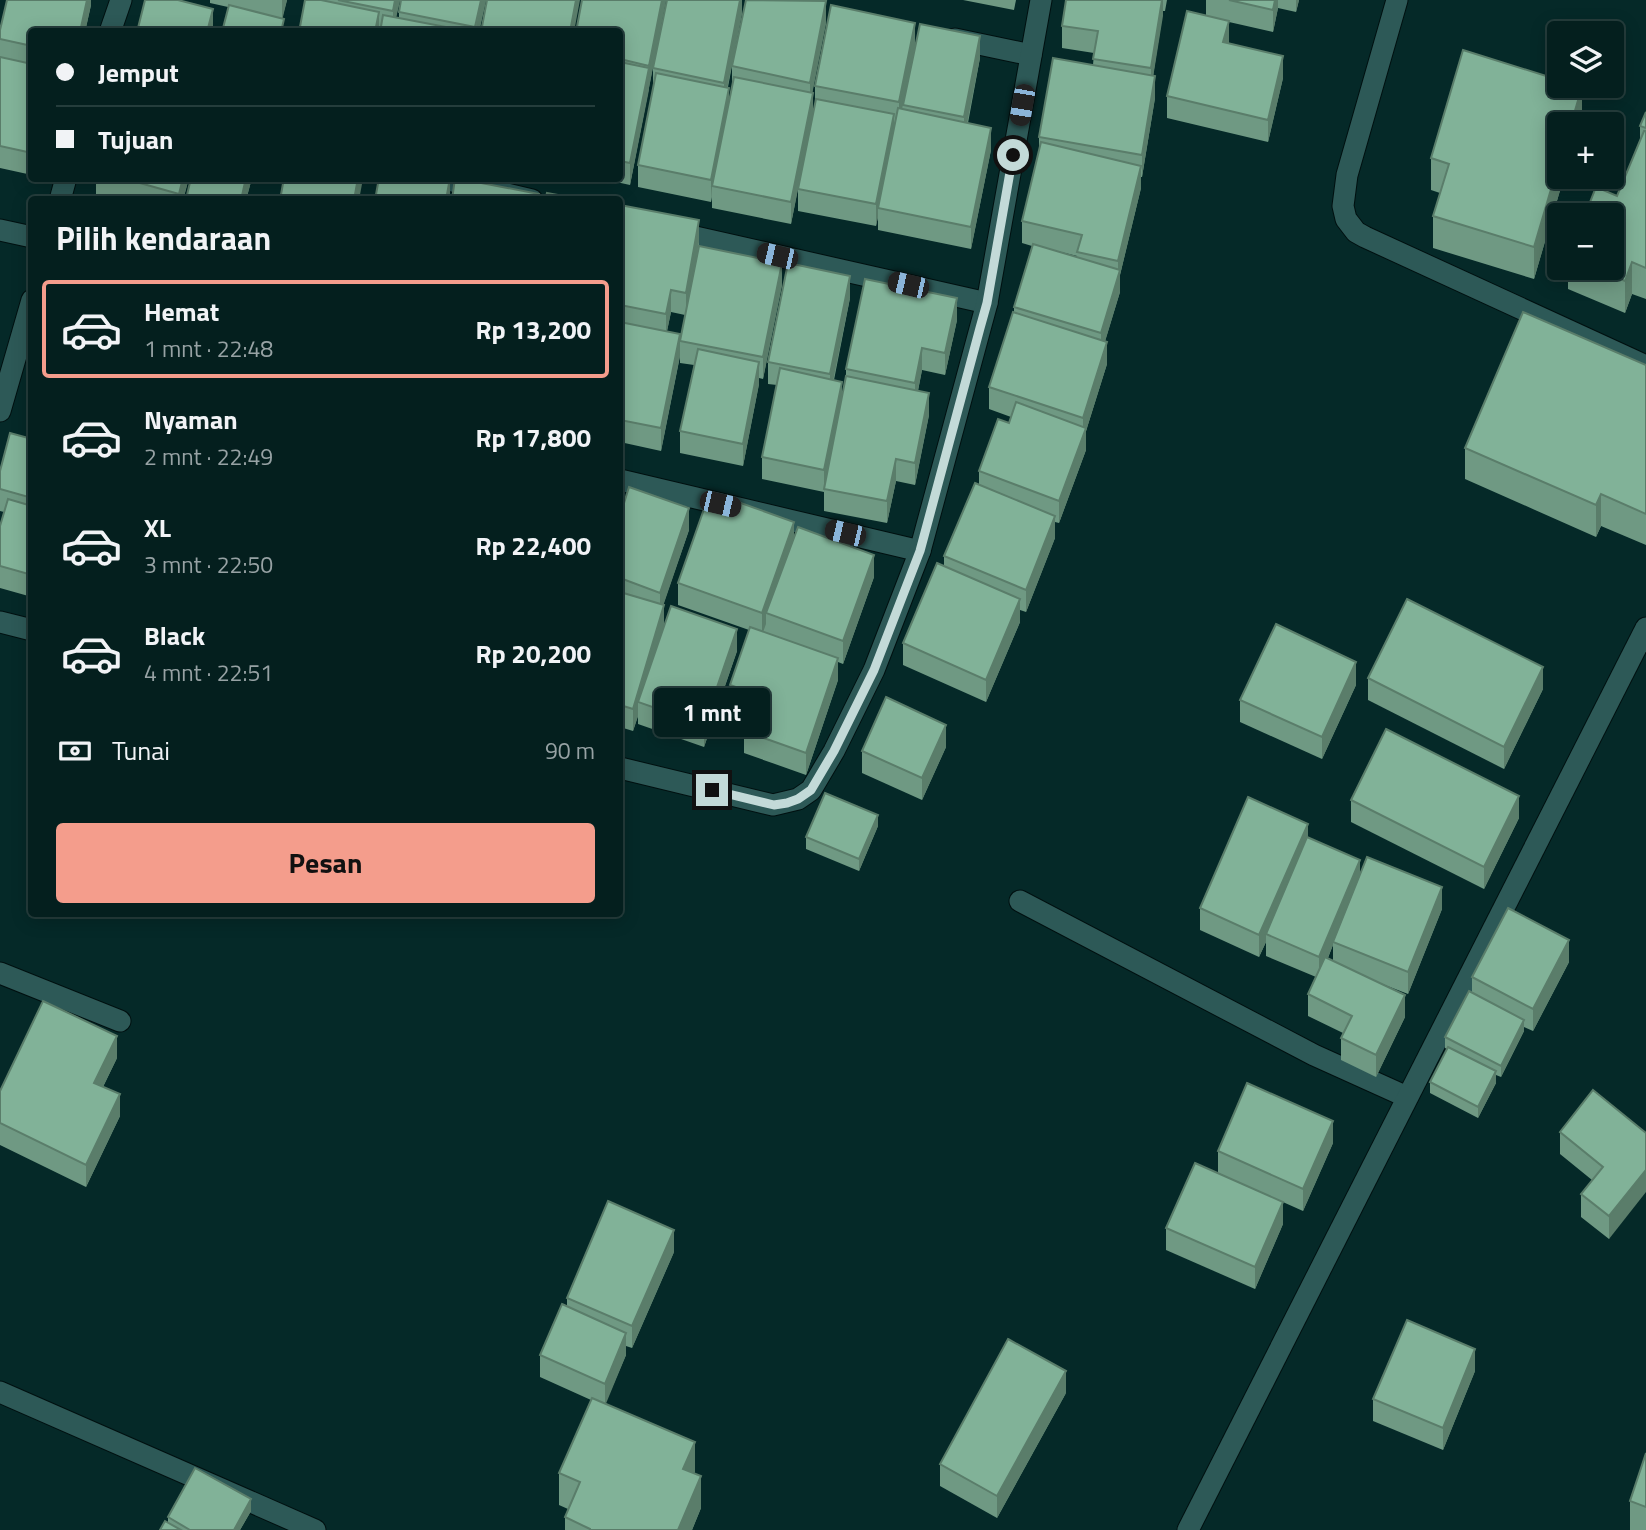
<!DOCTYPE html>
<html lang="id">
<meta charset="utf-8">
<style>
:root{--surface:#041f1e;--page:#122c2b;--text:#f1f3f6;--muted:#97a2a4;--line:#253d3c;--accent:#f49d8c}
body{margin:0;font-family:"Titillium Web",sans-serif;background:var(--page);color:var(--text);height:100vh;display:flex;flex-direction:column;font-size:26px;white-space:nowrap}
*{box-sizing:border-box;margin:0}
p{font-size:23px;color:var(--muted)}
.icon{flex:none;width:38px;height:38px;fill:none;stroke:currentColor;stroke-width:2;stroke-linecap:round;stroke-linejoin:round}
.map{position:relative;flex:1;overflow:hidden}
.details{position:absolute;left:28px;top:196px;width:595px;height:721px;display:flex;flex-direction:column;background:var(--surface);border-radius:7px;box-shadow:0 4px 18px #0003,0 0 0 2px var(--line)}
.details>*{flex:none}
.hud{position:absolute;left:28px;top:28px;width:595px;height:154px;border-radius:7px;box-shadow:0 4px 18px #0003,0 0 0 2px var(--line);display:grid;align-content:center;height:154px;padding:0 28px;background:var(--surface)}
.fabs{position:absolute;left:1547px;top:21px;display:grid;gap:14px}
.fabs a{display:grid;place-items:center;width:77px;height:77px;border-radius:7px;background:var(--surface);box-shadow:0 4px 18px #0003,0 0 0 2px var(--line);font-size:35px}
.end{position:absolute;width:32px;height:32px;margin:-16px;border:9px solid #c3dad8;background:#111;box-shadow:0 0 0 4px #111}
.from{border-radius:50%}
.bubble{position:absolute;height:49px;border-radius:7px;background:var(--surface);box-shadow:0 4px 18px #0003,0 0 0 2px var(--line);font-size:23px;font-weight:700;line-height:49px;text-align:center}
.car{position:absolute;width:21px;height:42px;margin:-21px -10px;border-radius:9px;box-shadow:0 0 5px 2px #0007;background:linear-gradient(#222 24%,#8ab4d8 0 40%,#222 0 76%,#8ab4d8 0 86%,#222 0)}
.hud b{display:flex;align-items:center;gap:24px;height:66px;font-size:26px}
.hud b+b{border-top:2px solid var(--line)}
.hud i{width:18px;height:18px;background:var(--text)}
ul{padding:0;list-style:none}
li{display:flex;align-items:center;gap:21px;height:98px;margin:0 14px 10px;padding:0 14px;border:4px solid transparent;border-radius:7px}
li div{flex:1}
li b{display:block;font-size:26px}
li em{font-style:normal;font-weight:700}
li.selected{border-color:var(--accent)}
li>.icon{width:63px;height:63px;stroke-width:1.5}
h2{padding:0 28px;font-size:32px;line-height:84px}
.pay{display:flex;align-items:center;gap:18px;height:77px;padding:0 28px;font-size:26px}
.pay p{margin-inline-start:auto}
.primary-button{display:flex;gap:14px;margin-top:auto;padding:14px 28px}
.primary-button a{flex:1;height:80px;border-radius:7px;background:var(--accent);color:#111;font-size:28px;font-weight:700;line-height:80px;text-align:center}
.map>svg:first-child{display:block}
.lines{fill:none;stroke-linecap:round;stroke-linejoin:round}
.minor-casing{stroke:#001010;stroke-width:23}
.minor{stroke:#2d5957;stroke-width:21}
.wall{fill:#6f9983;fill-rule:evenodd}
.shaded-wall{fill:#5a7d6a}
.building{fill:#81b298;stroke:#5a7d6a;stroke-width:2}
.route{stroke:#c3dad8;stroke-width:9}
</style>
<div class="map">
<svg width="1646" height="1530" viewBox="0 0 1646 1530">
<rect width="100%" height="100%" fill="#052928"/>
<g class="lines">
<g class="minor-casing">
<g id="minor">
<polyline points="1397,0 1347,175 1343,206 1346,219 1356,232 1365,237 1646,366"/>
<polyline points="110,32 121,0"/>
<polyline points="955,39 1031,55"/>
<polyline points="440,178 532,200"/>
<polyline points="60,200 66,178"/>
<polyline points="620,220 987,303"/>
<polyline points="0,230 32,237"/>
<polyline points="0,411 32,300"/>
<polyline points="620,480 920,551"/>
<polyline points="0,622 32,630"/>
<polyline points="620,768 773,805 798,799 811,790 834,751 874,670 920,551 987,303 1041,0"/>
<polyline points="1020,901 1314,1055 1407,1097"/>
<polyline points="0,973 120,1021"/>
<polyline points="0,1392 315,1530"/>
<polyline points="1188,1530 1646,628"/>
</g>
</g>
<use href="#minor" class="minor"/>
</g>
<g class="wall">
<polygon points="91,0 91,5 85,32 32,32 32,175 0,168 0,30"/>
<polygon points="210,0 287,0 282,18 284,32 228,7 210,3"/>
<polygon points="304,0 400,0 396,17 399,18 399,12 486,0 479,32 380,32 379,30 379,32 304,6"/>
<polygon points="582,0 666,0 630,185 598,178 620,178 620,32"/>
<polygon points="742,0 742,13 728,87 729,101 732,87 732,66 826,23 812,93 813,113 815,104 815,86 915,45 980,58 968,123 991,150 971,249 878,230 878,217 876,226 798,211 798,189 802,168 791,224 712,208 712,197 711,202 638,187 638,165 653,88 653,68"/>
<polygon points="963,0 1016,0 1014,10"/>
<path d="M 1066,0 L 1167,0 L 1165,11 L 1163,11 L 1153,76 L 1155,98 L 1142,177 L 1141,177 L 1141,188 L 1120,275 L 1120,292 L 1105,341 L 1107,364 L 1086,431 L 1086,450 L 1059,523 L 1055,522 L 1055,538 L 1026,612 L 1020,610 L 1020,622 L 986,702 L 903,665 L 903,643 L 944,566 L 944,556 L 979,485 L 979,471 L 1009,423 L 1011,417 L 989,409 L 989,387 L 1014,312 L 1014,307 L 1032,246 L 1022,243 L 1022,221 L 1039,150 L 1039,137 L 1093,65 L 1094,53 L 1062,48 L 1062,26 ZM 1053,250 L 1077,256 L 1077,257 Z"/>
<polygon points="1206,0 1299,0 1296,12 1278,8 1273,32 1229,22 1229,43 1283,78 1268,142 1167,118 1167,96 1206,15"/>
<polygon points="1463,50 1559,80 1559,86 1582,87 1582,118 1580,124 1559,124 1559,177 1564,177 1534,279 1433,248 1433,216 1440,193 1431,190 1431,158"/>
<polygon points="1646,112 1646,299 1632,294 1625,313 1568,289 1568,268 1612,268 1617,196 1640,140 1640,126"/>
<polygon points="96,178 189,178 183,200 118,200 96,194"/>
<polygon points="252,178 246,200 187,200 187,195"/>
<polygon points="620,205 699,242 699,246 782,285 763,379 759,378 759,384 743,466 680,453 680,431 694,365 680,363 680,341 685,315 671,312 667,331 680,356 661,451 620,442"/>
<polygon points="850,298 834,380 842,396 846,376 846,369 957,320 945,375 922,370 918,391 929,415 915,485 896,481 887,523 824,511 824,492 762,479 762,457 777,385 768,384 768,362"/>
<polygon points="1646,365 1646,545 1601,526 1596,537 1465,479 1465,448"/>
<polygon points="32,439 32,597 0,588 0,526 4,512 0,511 0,471"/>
<polygon points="620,484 624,504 689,530 663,605 664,625 737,651 704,747 638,724 638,716 633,731 620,727"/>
<polygon points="794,537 874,577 843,664 838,662 838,680 806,775 744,753 744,731 750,714 730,707 730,685 749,630 678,605 678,583"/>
<polygon points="1368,678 1543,689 1504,769 1368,700"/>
<polygon points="1356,685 1322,759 1240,722 1240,700"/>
<polygon points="946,747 922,800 862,773 862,751"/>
<polygon points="1351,800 1519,818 1484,889 1351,822"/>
<polygon points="878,826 859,871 806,849 806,837"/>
<path d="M 1308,838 L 1360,874 L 1442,909 L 1408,994 L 1377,982 L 1405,1017 L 1376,1077 L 1341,1060 L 1341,1038 L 1343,1033 L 1308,1016 L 1308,994 L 1316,977 L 1266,956 L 1266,942 L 1259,957 L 1200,930 L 1200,908 ZM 1333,945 L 1333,961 L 1328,958 Z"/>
<polygon points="1569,962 1533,1031 1524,1027 1524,1031 1501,1077 1496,1075 1496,1083 1478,1118 1430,1093 1430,1082 1447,1049 1445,1048 1445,1037 1472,993 1472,977"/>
<polygon points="117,1058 103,1087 120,1116 86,1187 0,1145 0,1091"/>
<polygon points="1560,1132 1646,1133 1609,1239 1581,1217 1581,1194 1592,1180 1560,1154"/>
<polygon points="1333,1143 1303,1211 1218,1173 1218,1151"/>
<polygon points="1283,1224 1255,1289 1166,1250 1166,1228"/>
<polygon points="674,1252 632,1348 626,1346 626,1355 605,1404 695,1474 701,1508 692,1530 565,1530 565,1517 568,1509 559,1505 559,1473 591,1400 540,1377 540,1355 567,1306 567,1298"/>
<polygon points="1475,1371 1443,1450 1373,1421 1373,1399"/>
<polygon points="1066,1393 997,1518 940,1486 940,1464"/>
<polygon points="1646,1453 1646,1530 1630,1530 1630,1501"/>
<polygon points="251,1511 240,1530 160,1530 168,1523 168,1517"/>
</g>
<g class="shaded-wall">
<polygon points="87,0 91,0 91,5 85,32 80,32"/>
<polygon points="282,0 287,0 282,21"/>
<polygon points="395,0 400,0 393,32 393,11"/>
<polygon points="481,0 486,0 479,32 475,32"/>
<polygon points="576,0 580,0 574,32 570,32"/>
<polygon points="662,0 666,0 649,88 649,66"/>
<polygon points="740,0 742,0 742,13 724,105 724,83"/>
<polygon points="1162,0 1163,0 1163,16 1151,90 1151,68"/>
<polygon points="1275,0 1278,0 1278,8 1273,32 1273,10"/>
<polygon points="1296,0 1299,0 1296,12"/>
<polygon points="826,1 826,23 810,105 810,83"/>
<polygon points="213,9 213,32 207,32"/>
<polygon points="379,12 379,32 375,32"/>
<polygon points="1229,21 1229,43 1223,42"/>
<polygon points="915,23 915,45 899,124 899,102"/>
<polygon points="980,36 980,58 964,139 964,117"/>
<polygon points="1283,56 1283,78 1268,142 1268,120"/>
<polygon points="649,68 649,90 630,185 630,163"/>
<polygon points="1155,76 1155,98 1142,177 1142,155"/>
<polygon points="1582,87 1582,118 1580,124 1571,124"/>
<polygon points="729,88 729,110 712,186 711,202 711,180"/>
<polygon points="813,93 813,115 791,224 791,202"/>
<polygon points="894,114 894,136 878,208 878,217 876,226 876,204"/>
<polygon points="991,128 991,150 971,249 971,227"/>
<polygon points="1559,162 1559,177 1564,177 1534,279 1534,247"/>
<polygon points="1141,166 1141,188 1120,275 1120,292 1101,355 1101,333 1118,276 1118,261"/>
<polygon points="183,178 189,178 183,200 179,200 179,194"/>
<polygon points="246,178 252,178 246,200 241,200"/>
<polygon points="358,178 362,178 362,184 359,200 354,200"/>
<polygon points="450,178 450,200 446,200"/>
<polygon points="699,220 699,242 686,315 686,293"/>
<polygon points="1632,262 1632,294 1625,313 1625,281"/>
<polygon points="782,263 782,285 763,379 763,357"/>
<polygon points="850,276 850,298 830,396 830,374"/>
<polygon points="671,290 671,312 666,336 666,314"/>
<polygon points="957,298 957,320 945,375 945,353"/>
<polygon points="680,334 680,356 661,451 661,428"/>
<polygon points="1107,342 1107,364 1086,431 1086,450 1059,523 1059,501 1083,435 1083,418"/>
<polygon points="922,348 922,370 915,405 915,383"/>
<polygon points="759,362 759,384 743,466 743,444"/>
<polygon points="842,382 842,404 824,492 824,470"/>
<polygon points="929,393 929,415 915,485 915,463"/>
<polygon points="896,459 896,481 887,523 887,501"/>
<polygon points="624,486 624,508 620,520 620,497"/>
<polygon points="1601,494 1601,526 1596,537 1596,505"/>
<polygon points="689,508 689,530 660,615 660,593"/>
<polygon points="1055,516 1055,538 1026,612 1026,590"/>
<polygon points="794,522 794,544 766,613 766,624 762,635 762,613"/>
<polygon points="874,555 874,577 843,664 843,641"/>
<polygon points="1020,599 1020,622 986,702 986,680"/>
<polygon points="664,605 664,627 638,702 638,716 633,731 633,709"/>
<polygon points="737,629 737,651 704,747 704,725"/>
<polygon points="838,658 838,680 806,775 806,753"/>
<polygon points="1356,662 1356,685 1322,759 1322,737"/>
<polygon points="1543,667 1543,689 1504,769 1504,747"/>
<polygon points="946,725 946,747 922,800 922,778"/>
<polygon points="1519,796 1519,818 1484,889 1484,867"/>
<polygon points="878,815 878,826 859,871 859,859"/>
<polygon points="1308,824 1308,846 1266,934 1266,942 1259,957 1259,935"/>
<polygon points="1360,860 1360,882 1333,942 1333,945 1319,979 1319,957"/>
<polygon points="1442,887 1442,909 1408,994 1408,972"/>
<polygon points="1569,940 1569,962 1533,1031 1533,1009"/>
<polygon points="1405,995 1405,1017 1376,1077 1376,1055"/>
<polygon points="1524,1020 1524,1031 1501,1077 1501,1066"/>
<polygon points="117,1036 117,1058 94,1105 94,1083"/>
<polygon points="1496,1071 1496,1083 1478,1118 1478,1107"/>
<polygon points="120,1094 120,1116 86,1187 86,1165"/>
<polygon points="1333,1121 1333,1143 1303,1211 1303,1189"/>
<polygon points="1646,1170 1646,1192 1609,1239 1609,1216"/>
<polygon points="1283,1202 1283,1224 1255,1289 1255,1267"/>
<polygon points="674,1230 674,1252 632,1348 632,1326"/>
<polygon points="626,1333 626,1355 605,1406 605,1384"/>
<polygon points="1475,1349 1475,1371 1443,1450 1443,1428"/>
<polygon points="1066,1371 1066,1393 997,1518 997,1496"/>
<polygon points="695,1442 695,1473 683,1469"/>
<polygon points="701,1476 701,1508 692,1530 678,1530"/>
<polygon points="251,1499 251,1511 240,1530 234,1530"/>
</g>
<g class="building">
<polygon points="7,0 87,0 80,32 32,32 32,46 0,39 0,30"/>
<polygon points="145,0 178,0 213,9 207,32 137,32"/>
<polygon points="305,0 321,0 379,12 375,32 299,32"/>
<polygon points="338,0 395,0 393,11"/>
<polygon points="401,0 481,0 475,27 399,12"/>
<polygon points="487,0 576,0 570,32 481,32"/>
<polygon points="582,0 662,0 649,66 620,59 620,32 576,32"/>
<polygon points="667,0 740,0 724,83 653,68"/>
<polygon points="746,0 826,1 810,83 732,66"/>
<polygon points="1066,0 1162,0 1151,68 1093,59 1098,31 1062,26"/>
<polygon points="1229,0 1275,0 1273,10"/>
<polygon points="229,5 284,19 281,32 222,32"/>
<polygon points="831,5 915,23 899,102 815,86"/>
<polygon points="1187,11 1229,21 1223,42 1283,56 1268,120 1167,96"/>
<polygon points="383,15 462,30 462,32 380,32"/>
<polygon points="920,24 980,36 964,117 903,105"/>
<polygon points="1463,50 1559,80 1559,86 1582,87 1571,124 1559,124 1559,162 1534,247 1433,216 1449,164 1431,158"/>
<polygon points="0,57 32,64 32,153 0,146"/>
<polygon points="1053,58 1155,76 1142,155 1039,137"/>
<polygon points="620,62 649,68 630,163 620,161"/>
<polygon points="656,73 729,88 711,180 638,165"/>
<polygon points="734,77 813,93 791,202 712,186"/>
<polygon points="816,99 894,114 876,204 798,189"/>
<polygon points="898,108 991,128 971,227 878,208"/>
<polygon points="1646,112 1646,128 1640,126"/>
<polygon points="1644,131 1646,131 1646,268 1632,262 1625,281 1592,268 1612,268 1612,215 1585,215 1596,187 1617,196"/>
<polygon points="1041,142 1141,166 1118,261 1077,252 1082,235 1022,221"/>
<polygon points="122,178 183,178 179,194"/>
<polygon points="191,178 246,178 241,200 203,200 187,195"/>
<polygon points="284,178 358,178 354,200 280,200"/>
<polygon points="379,178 450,178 446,200 375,200"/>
<polygon points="455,178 539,194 538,200 452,200"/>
<polygon points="547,193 585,200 545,200"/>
<polygon points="620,205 699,220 686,293 671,290 666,314 620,305"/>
<polygon points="1033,244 1120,270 1101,333 1014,307"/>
<polygon points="699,246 782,263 763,357 680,341"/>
<polygon points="788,263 850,276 830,374 768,362"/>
<polygon points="865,279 957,298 945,353 922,348 915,383 846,369"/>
<polygon points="1013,312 1107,342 1083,418 989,387"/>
<polygon points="1523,312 1646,365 1646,514 1601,494 1596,505 1465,448"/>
<polygon points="620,322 680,334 661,428 620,420"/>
<polygon points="698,349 759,362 743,444 680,431"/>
<polygon points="780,368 842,382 824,470 762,457"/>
<polygon points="846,376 929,393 915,463 896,459 887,501 824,489"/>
<polygon points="1016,402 1086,428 1059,501 979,471 998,419 1009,423"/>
<polygon points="10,433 32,439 32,498 0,489 0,471"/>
<polygon points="975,483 1055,516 1026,590 944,556"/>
<polygon points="620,484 624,486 620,497"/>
<polygon points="629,487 689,508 660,593 620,578 620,516"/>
<polygon points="710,492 794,522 762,613 678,583"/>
<polygon points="8,499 32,506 32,575 0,566 0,526"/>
<polygon points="798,527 874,555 843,641 766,613"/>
<polygon points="937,563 1020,599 986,680 903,643"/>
<polygon points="620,592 664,605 633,709 620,705"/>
<polygon points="1407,599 1543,667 1504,747 1368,678"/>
<polygon points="671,606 737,629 704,725 638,702"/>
<polygon points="1276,624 1356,662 1322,737 1240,700"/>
<polygon points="750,627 838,658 806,753 744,731 756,694 730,685"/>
<polygon points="886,697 946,725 922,778 862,751"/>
<polygon points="1386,729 1519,796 1484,867 1351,800"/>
<polygon points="825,793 878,815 859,859 806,837"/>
<polygon points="1248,797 1308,824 1259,935 1200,908"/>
<polygon points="1307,837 1360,860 1319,957 1266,934"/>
<polygon points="1367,857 1442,887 1408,972 1333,942"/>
<polygon points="1508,908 1569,940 1533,1009 1472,977"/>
<polygon points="1325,957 1405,995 1376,1055 1341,1038 1352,1016 1308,994"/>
<polygon points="1469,991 1524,1020 1501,1066 1445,1037"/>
<polygon points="43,1001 117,1036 94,1083 120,1094 86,1165 0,1123 0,1091"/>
<polygon points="1448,1047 1496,1071 1478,1107 1430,1082"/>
<polygon points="1247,1083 1333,1121 1303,1189 1218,1151"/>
<polygon points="1593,1090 1646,1133 1646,1170 1609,1216 1581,1194 1603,1167 1560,1132"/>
<polygon points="1195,1163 1283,1202 1255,1267 1166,1228"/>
<polygon points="608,1201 674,1230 632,1326 567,1298"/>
<polygon points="562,1304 626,1333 605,1384 540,1355"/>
<polygon points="1407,1320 1475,1349 1443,1428 1373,1399"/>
<polygon points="1008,1339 1066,1371 997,1496 940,1464"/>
<polygon points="592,1398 695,1442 683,1469 701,1476 678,1530 590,1530 590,1529 565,1517 580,1482 559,1473"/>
<polygon points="1646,1453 1646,1507 1630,1501"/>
<polygon points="195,1468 251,1499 234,1530 190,1530 168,1517"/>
<polygon points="165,1521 181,1530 160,1530"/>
</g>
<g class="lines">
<polyline class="route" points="712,790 774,805 787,803 798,799 811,790 834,751 874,670 920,551 980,328 987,303 1013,155"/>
</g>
</svg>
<div class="fabs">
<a><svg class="icon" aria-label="layers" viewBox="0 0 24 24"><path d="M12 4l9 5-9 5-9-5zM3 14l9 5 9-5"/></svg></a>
<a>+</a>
<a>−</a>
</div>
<i class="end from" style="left:1013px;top:155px"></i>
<i class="end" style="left:712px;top:790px"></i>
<div class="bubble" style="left:654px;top:688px;width:116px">1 mnt</div>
<i class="car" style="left:1022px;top:105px;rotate:190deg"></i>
<i class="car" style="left:777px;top:256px;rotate:283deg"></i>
<i class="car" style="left:908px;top:285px;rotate:283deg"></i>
<i class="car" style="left:720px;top:504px;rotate:103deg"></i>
<i class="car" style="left:845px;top:533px;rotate:283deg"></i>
<div class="hud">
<b><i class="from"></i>Jemput</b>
<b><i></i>Tujuan</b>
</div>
<section class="details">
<h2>Pilih kendaraan</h2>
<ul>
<li class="selected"><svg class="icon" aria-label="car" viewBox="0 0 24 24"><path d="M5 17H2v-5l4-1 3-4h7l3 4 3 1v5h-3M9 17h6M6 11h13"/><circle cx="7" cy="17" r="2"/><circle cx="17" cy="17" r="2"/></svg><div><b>Hemat</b><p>1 mnt · 22:48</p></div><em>Rp 13,200</em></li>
<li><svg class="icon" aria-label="car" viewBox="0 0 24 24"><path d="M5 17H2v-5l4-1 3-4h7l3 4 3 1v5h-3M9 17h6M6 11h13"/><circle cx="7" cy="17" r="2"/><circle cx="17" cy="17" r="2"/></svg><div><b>Nyaman</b><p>2 mnt · 22:49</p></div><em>Rp 17,800</em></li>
<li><svg class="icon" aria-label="car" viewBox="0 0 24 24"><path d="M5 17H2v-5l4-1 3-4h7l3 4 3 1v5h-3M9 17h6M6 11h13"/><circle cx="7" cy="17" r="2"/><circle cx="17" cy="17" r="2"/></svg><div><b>XL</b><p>3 mnt · 22:50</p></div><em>Rp 22,400</em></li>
<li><svg class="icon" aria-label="car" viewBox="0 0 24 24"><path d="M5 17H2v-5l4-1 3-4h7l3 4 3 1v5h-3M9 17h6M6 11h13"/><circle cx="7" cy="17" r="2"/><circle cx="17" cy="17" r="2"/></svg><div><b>Black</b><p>4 mnt · 22:51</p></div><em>Rp 20,200</em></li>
</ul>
<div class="pay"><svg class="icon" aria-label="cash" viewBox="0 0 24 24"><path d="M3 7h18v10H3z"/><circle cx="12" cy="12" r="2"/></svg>Tunai<p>90 m</p></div>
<div class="primary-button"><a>Pesan</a></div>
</section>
</div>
